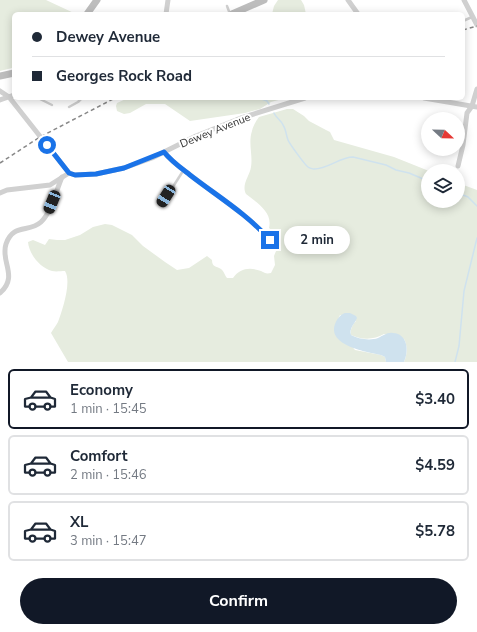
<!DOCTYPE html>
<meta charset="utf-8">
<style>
:root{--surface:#fff;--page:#f2f2f3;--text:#1f2937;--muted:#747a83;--line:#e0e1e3;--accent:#111827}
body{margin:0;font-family:"Nunito Sans",sans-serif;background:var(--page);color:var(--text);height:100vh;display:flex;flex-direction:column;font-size:15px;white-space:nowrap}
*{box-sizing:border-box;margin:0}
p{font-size:13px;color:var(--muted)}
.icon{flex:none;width:22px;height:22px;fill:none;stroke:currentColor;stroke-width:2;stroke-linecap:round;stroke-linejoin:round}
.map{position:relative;height:362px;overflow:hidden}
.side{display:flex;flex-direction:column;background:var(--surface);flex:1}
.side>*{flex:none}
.top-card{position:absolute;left:12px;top:12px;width:453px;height:88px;border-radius:6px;box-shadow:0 2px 10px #0003;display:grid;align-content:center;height:88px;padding:0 20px;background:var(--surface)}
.needle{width:26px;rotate:112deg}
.controls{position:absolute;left:421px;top:112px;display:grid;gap:8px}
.controls a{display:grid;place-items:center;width:44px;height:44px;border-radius:50%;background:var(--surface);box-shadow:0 2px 10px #0003;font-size:20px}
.end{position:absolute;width:18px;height:18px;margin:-9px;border:5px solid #1a73e8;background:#fff;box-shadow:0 0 0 2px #fff}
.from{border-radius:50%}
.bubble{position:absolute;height:28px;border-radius:14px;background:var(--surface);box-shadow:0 2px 10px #0003;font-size:13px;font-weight:700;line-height:28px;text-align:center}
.car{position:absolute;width:12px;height:24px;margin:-12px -6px;border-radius:5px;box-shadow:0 0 3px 1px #0007;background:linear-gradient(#222 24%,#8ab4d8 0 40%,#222 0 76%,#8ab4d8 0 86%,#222 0)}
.top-card b{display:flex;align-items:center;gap:14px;height:38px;font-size:15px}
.top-card b+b{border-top:1px solid var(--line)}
.top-card i{width:10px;height:10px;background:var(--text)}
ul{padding:7px 0 0;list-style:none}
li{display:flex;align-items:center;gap:12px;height:60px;margin:0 8px 6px;padding:0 12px;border:2px solid var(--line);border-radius:6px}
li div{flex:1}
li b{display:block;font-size:15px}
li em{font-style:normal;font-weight:700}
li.selected{border-color:var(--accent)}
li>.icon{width:36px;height:36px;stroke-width:1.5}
.action{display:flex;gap:8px;margin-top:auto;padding:8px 20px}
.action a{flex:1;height:46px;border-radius:24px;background:var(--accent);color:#fff;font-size:16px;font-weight:700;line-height:46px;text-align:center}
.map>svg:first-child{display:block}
.green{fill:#e6ecdf}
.water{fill:#cfe2ee}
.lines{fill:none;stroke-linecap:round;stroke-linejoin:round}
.stream{stroke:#cfe2ee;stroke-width:1.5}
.service{stroke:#d0d0d0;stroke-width:2.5}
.minor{stroke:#d0d0d0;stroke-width:5}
.secondary{stroke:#bdbdbd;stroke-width:7}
.rail{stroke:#888;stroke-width:1.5;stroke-dasharray:4 3;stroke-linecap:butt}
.route{stroke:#1a73e8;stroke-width:5}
.labels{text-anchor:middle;stroke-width:4;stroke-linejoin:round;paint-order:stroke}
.street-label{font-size:11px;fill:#333;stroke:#fff}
</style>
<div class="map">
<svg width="477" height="362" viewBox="0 0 477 362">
<rect width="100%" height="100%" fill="#fff"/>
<g class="green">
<polygon points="0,0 46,0 76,14 14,14 14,69 12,68 0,71"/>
<polygon points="278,0 301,0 304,5 306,14 272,14 274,6"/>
<polygon points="128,98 286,98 271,102 260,109 245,113 190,121 165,104 146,104 130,113 124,114 117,111 116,106 117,103"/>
<path d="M 287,109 L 293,109 L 304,116 L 309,121 L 326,130 L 330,132 L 334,140 L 394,157 L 429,171 L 428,201 L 458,201 L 458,183 L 477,190 L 477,362 L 404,362 C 407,355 408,346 404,339 L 384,334 C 374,340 362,340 351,335 C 350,330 352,325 356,321 L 340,315 L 335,326 L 355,350 L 381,355 L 385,357 L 386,362 L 68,362 L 51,333 C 53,329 56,326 58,322 C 62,311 72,282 65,271 C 61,271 56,272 52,271 C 40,268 29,254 28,242 L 33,240 L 45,245 L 49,239 L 57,240 L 65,240 L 80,235 L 93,227 L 105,224 L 112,225 L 132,235 L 143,246 L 165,262 L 177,270 L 189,268 L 207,256 L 212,260 C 212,267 216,266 221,269 C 224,271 225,276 227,278 L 233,278 C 240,268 250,267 261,271 C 265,273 266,274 271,273 L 275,265 L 274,256 L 278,246 L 278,238 L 277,235 L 269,228 C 273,212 257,203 246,194 C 241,185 250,175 251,167 C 253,155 248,143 252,131 C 253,126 256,121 259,117 Z"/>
</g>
<path class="water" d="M 345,313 L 350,313 L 356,316 L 357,318 C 354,325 349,328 351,335 C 358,339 370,341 378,338 C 383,336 387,332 393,333 C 408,334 409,351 404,362 L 386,362 L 385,357 L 381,355 C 368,352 327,346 335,324 C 337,319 340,315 345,313 Z"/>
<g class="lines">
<g class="stream">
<polyline points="259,98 267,101 269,104"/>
<path d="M 274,113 C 276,118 281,120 283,125 C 286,129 286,135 288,140 C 289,143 305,165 308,167 C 309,168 313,169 314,169 C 328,169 340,157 353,157 L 386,165 L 396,170 L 409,173 L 428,181"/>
<polyline points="458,193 468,197 477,206"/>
<polyline points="455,362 459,346 464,291 477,238"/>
</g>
<g class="service">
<polyline points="227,6 230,14"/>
<polyline points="463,21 472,17"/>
<polyline points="38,98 52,105"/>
<polyline points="69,107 78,102 82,98"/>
<polyline points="162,204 183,171"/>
</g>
<g class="minor">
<polyline points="348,0 358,14"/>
<polyline points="464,0 477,25"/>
<polyline points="166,14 168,0"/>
<polyline points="0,91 9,97 69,173 75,175 96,174 124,168 152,158 196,136 241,118 305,98"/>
<polyline points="424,98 477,107"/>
<polyline points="0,100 14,95"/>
<path d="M 164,152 C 171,161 181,168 190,175 C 217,196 247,214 270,240"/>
<polyline points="458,166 463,145 467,113 472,106 477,89"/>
<polyline points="0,193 7,190 50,185 69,173"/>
<path d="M 0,293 C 19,276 0,262 6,244 C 13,223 29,233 41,222 C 51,213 56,191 62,177"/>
</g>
<g class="secondary">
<polyline points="87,14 97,0"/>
<polyline points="232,14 264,0"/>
<polyline points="0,76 14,73"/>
</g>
<g class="rail">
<polyline points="463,30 477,26"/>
<polyline points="0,163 40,137 115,98"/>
</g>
</g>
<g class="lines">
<path class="route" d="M 47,145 L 69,173 L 75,175 L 96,174 L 124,168 L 164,152 C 171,161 181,168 190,175 C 217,196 247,214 270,240"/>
</g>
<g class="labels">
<g class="street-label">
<text transform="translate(215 130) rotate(-22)" y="4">Dewey Avenue</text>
</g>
</g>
</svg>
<div class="controls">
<a><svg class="needle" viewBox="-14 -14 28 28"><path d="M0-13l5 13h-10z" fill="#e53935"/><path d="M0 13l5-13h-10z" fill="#747a83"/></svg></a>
<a><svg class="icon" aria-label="layers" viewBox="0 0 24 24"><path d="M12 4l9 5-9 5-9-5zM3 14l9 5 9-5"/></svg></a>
</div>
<i class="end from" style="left:47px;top:145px"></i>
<i class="end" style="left:270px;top:240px"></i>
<div class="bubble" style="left:284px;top:226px;width:66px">2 min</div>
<i class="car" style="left:166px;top:196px;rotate:212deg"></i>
<i class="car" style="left:52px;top:202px;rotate:202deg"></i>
<div class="top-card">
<b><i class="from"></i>Dewey Avenue</b>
<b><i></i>Georges Rock Road</b>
</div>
</div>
<section class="side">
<ul>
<li class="selected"><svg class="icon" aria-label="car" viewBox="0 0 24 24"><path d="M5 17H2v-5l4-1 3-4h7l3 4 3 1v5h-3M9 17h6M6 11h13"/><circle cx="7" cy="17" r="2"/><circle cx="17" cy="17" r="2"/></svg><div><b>Economy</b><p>1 min · 15:45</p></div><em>$3.40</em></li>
<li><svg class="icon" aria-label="car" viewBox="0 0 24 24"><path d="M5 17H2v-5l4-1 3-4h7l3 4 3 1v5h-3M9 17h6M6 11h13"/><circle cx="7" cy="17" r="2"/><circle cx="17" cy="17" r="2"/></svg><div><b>Comfort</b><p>2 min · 15:46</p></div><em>$4.59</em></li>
<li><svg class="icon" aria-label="car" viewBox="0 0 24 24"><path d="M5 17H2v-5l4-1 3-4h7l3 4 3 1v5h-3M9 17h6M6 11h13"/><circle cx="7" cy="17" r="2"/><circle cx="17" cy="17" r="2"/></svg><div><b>XL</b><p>3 min · 15:47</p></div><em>$5.78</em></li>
</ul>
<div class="action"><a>Confirm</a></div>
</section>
